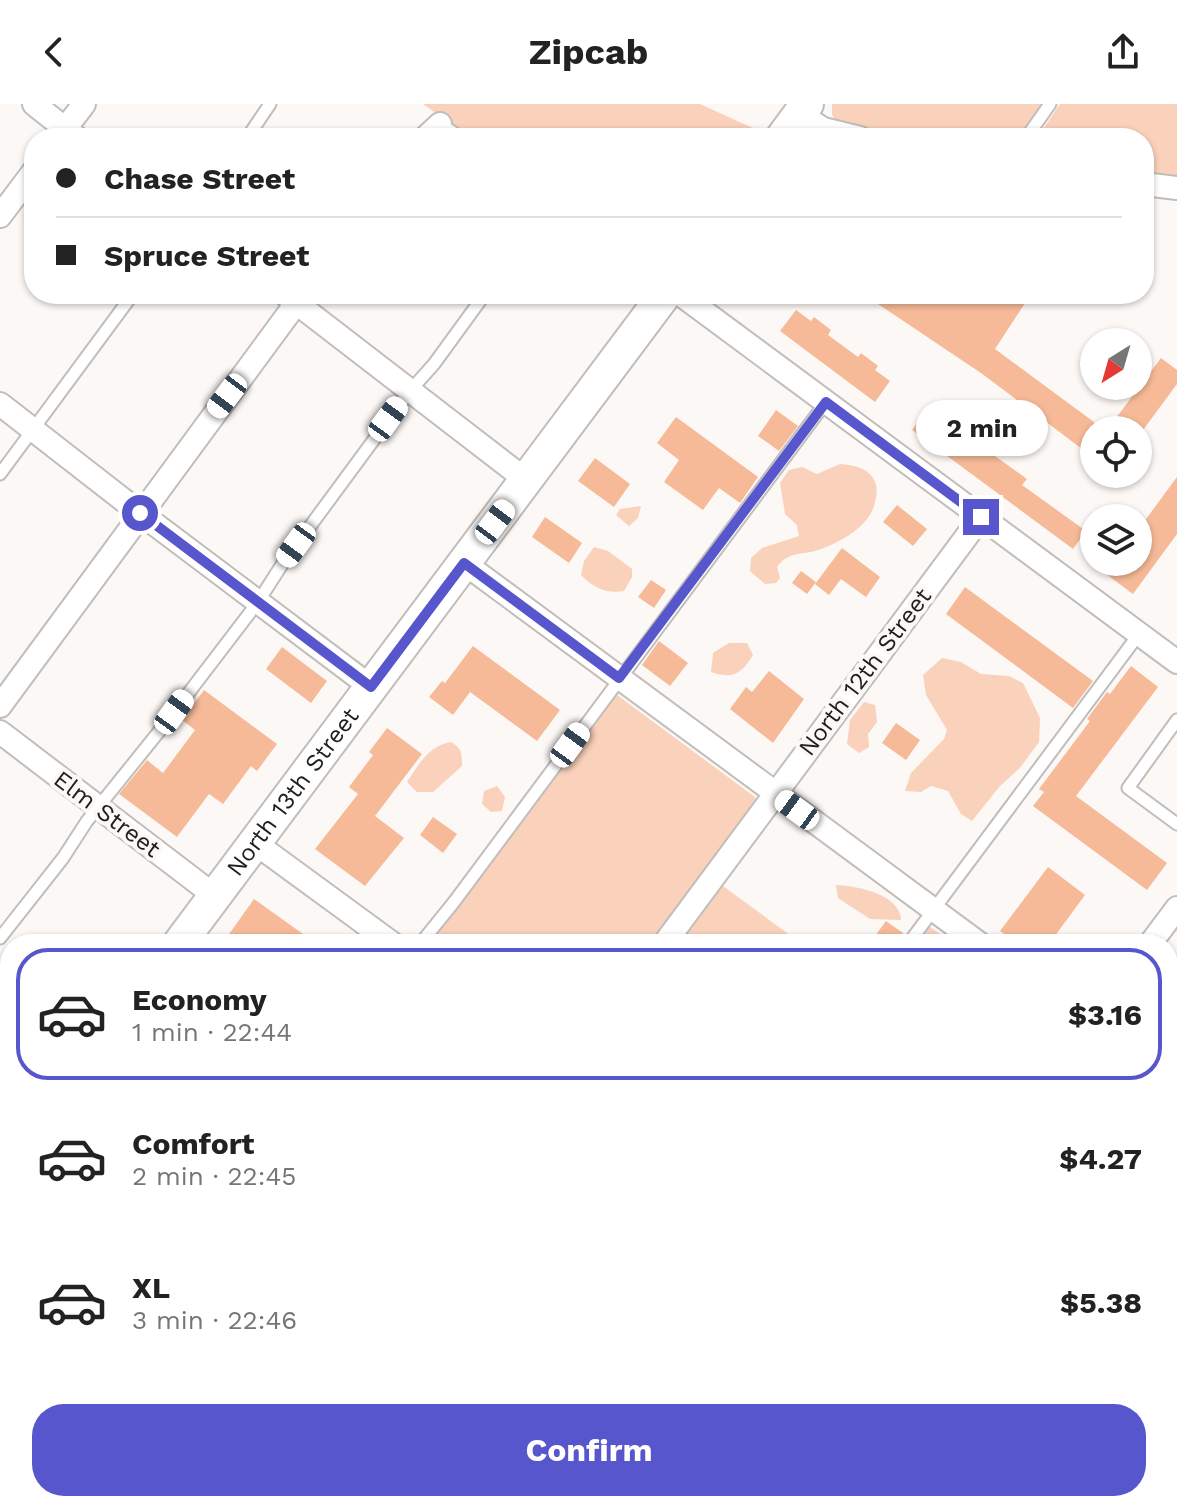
<!DOCTYPE html>
<meta charset="utf-8">
<style>
:root{--surface:#fff;--page:#f6f6f6;--text:#222;--muted:#767676;--line:#e0e0e0;--accent:#5756cd}
body{margin:0;font-family:"Work Sans",sans-serif;background:var(--page);color:var(--text);height:100vh;display:flex;flex-direction:column;font-size:30px;white-space:nowrap}
*{box-sizing:border-box;margin:0}
p{font-size:26px;color:var(--muted)}
.icon{flex:none;width:44px;height:44px;fill:none;stroke:currentColor;stroke-width:2;stroke-linecap:round;stroke-linejoin:round}
.map{position:relative;flex:1;overflow:hidden}
.sheet{position:absolute;left:0px;top:830px;width:1178px;height:578px;display:flex;flex-direction:column;background:var(--surface);border-radius:32px 32px 0 0;box-shadow:0 2px 6px #0004}
.sheet>*{flex:none}
.top-card{position:absolute;left:24px;top:24px;width:1130px;height:176px;border-radius:32px;box-shadow:0 2px 6px #0004;display:grid;align-content:center;height:176px;padding:0 32px;background:var(--surface)}
.needle{width:52px;rotate:217deg}
.controls{position:absolute;left:1080px;top:224px;display:grid;gap:16px}
.controls a{display:grid;place-items:center;width:72px;height:72px;border-radius:50%;background:var(--surface);box-shadow:0 2px 6px #0004;font-size:40px}
.end{position:absolute;width:36px;height:36px;margin:-18px;border:10px solid #5756cd;background:#fff;box-shadow:0 0 0 4px #fff}
.from{border-radius:50%}
.bubble{position:absolute;height:56px;border-radius:28px;background:var(--surface);box-shadow:0 2px 6px #0004;font-size:26px;font-weight:700;line-height:56px;text-align:center}
.car{position:absolute;width:24px;height:48px;margin:-24px -12px;border-radius:10px;box-shadow:0 0 6px 2px #0007;background:linear-gradient(#fff 24%,#345 0 40%,#fff 0 76%,#345 0 86%,#fff 0)}
.top-card b{display:flex;align-items:center;gap:28px;height:76px;font-size:30px}
.top-card b+b{border-top:2px solid var(--line)}
.top-card i{width:20px;height:20px;background:var(--text)}
ul{padding:14px 0 0;list-style:none}
li{display:flex;align-items:center;gap:24px;height:132px;margin:0 16px 12px;padding:0 16px;border:4px solid transparent;border-radius:32px}
li div{flex:1}
li b{display:block;font-size:30px}
li em{font-style:normal;font-weight:700}
li.current{border-color:var(--accent)}
li>.icon{width:72px;height:72px;stroke-width:1.5}
.primary-button{display:flex;gap:16px;margin-top:auto;padding:16px 32px}
.primary-button a{flex:1;height:92px;border-radius:32px;background:var(--accent);color:#fff;font-size:32px;font-weight:700;line-height:92px;text-align:center}
header{display:flex;justify-content:space-between;align-items:center;height:104px;padding:0 32px;background:var(--surface);font-size:36px;font-weight:700}
.map>svg:first-child{display:block}
.green{fill:#fad1ba}
.building{fill:#f7ba98}
.lines{fill:none;stroke-linecap:round;stroke-linejoin:round}
.lane-casing{stroke:#c1bdbb;stroke-width:15}
.street-casing{stroke:#c1bdbb;stroke-width:26}
.secondary-casing{stroke:#c1bdbb;stroke-width:36}
.lane{stroke:#fff;stroke-width:11}
.street{stroke:#fff;stroke-width:22}
.secondary{stroke:#fff;stroke-width:32}
.route{stroke:#5756cd;stroke-width:10}
.labels{text-anchor:middle;stroke-width:8;stroke-linejoin:round;paint-order:stroke}
.street-label{font-size:24px;fill:#1f1e1d;stroke:#fcf8f6}
</style>
<header><svg class="icon" aria-label="back" viewBox="0 0 24 24"><path d="M15 5l-7 7 7 7"/></svg>Zipcab<svg class="icon" aria-label="share" viewBox="0 0 24 24"><path d="M12 15V3M7 8l5-5 5 5M5 13v7h14v-7"/></svg></header>
<div class="map">
<svg width="1177" height="1407" viewBox="0 0 1177 1407">
<rect width="100%" height="100%" fill="#fcf8f6"/>
<g class="green">
<polygon points="423,0 700,0 755,25 748,34 470,34"/>
<polygon points="832,0 1043,0 1017,34 905,34 835,16 832,11"/>
<polygon points="1060,0 1177,0 1177,76 1144,72 1144,34 1037,34"/>
<path d="M 840,360 C 852,361 866,363 873,374 C 878,382 877,389 875,398 C 871,422 838,440 815,447 C 799,451 788,448 777,463 L 780,474 L 776,479 L 765,480 L 750,467 L 751,454 L 762,444 L 799,432 L 797,421 L 785,410 L 780,379 L 789,366 L 802,363 L 817,370 Z"/>
<polygon points="641,402 638,414 629,422 616,411 620,405"/>
<path d="M 594,443 L 608,447 L 632,465 L 632,473 L 624,487 C 606,490 594,484 581,471 L 584,457 Z"/>
<path d="M 729,539 L 747,539 L 753,551 C 742,569 733,576 711,568 L 713,549 Z"/>
<polygon points="942,554 961,558 981,570 1009,572 1023,579 1040,614 1039,638 1020,664 1000,682 972,717 961,710 948,687 931,682 921,688 905,687 911,669 944,635 947,626 926,591 923,571"/>
<polygon points="617,591 755,693 756,696 651,840 427,840 608,597"/>
<polygon points="864,598 875,601 877,618 868,630 869,643 859,649 847,640 850,616"/>
<path d="M 450,638 C 462,643 462,650 462,662 L 433,688 L 417,688 L 407,678 C 419,660 428,643 450,638 Z"/>
<polygon points="497,682 505,693 502,707 491,708 482,700 484,687"/>
<path d="M 836,781 C 857,782 900,790 901,816 L 870,815 L 838,794 Z"/>
<polygon points="723,782 802,840 680,840"/>
<polygon points="930,823 955,840 913,840 923,826"/>
<polygon points="1168,999 1177,1006 1177,1128 1168,1140"/>
<polygon points="10,1110 10,1141 0,1154 0,1122"/>
<polygon points="1168,1201 1177,1204 1177,1312 1168,1314"/>
<polygon points="10,1316 10,1398 249,1398 242,1407 0,1407 0,1329"/>
<polygon points="986,1398 1123,1398 1136,1407 979,1407"/>
</g>
<g class="building">
<polygon points="863,190 1031,190 995,245 1094,318 1094,354 981,269"/>
<polygon points="796,206 811,217 814,213 831,226 828,231 858,253 861,249 878,262 875,266 890,277 875,298 780,227"/>
<polygon points="1161,254 1177,266 1177,280 1143,326 1107,326"/>
<polygon points="928,304 1027,375 1022,381 1086,427 1073,445 912,326"/>
<polygon points="776,306 798,322 779,347 758,332"/>
<polygon points="676,313 758,373 740,399 719,384 703,406 664,378 679,356 657,339"/>
<polygon points="595,354 630,380 614,403 578,377"/>
<polygon points="1177,373 1177,430 1133,490 1106,470 1115,458 1138,458 1138,426"/>
<polygon points="897,401 927,425 913,442 883,418"/>
<polygon points="545,413 582,439 569,459 532,433"/>
<polygon points="842,444 880,473 866,493 841,475 829,491 815,480"/>
<polygon points="801,467 816,478 807,490 792,479"/>
<polygon points="651,476 666,486 654,504 638,493"/>
<polygon points="965,483 1093,577 1073,604 946,510"/>
<polygon points="659,537 688,559 670,582 642,561"/>
<polygon points="473,542 560,606 537,637 470,588 453,611 429,593 442,577 445,579"/>
<polygon points="282,543 327,577 311,599 266,565"/>
<polygon points="1131,562 1158,583 1076,692 1167,759 1147,786 1033,702 1044,688 1039,685 1090,617 1087,615 1107,588 1110,590"/>
<polygon points="769,567 804,595 773,639 730,605 746,583 752,588"/>
<polygon points="204,586 277,640 257,667 251,662 223,700 209,690 177,733 119,690 147,656 163,669 195,626 182,616"/>
<polygon points="896,619 920,636 906,656 882,639"/>
<polygon points="387,624 422,650 375,712 404,734 365,782 315,745 358,690 349,683 373,651 369,648"/>
<polygon points="433,713 457,730 443,749 420,731"/>
<polygon points="1048,763 1085,791 1049,840 1018,840 1000,827"/>
<polygon points="254,795 317,840 222,840"/>
<polygon points="886,817 903,829 895,840 869,840"/>
</g>
<g class="lines">
<g class="lane-casing">
<g id="lane">
<polyline points="440,20 462,34"/>
<polyline points="247,34 270,0"/>
<polyline points="1026,34 1050,0"/>
<polyline points="0,370 133,190"/>
<polyline points="1177,616 1128,684 1177,720"/>
<polyline points="0,834 63,754 87,717 161,625 258,498 283,459 409,288 434,260 485,190"/>
<polyline points="420,840 454,798 826,298"/>
<polyline points="908,840 1139,530"/>
<polyline points="1168,981 1177,988"/>
<polyline points="1168,1145 1177,1133"/>
<polyline points="973,1407 979,1398"/>
</g>
</g>
<g class="street-casing">
<g id="street">
<polyline points="34,0 77,34"/>
<polyline points="800,10 823,25 860,34"/>
<polyline points="58,34 84,0"/>
<polyline points="425,34 440,20"/>
<polyline points="1144,80 1177,84"/>
<polyline points="0,112 34,67"/>
<polyline points="680,190 1177,558"/>
<polyline points="286,191 526,376"/>
<polyline points="0,300 140,409 371,583"/>
<polyline points="464,459 980,840"/>
<polyline points="0,602 303,190"/>
<polyline points="0,628 215,792"/>
<polyline points="255,739 393,840"/>
<polyline points="664,840 981,413"/>
<polyline points="1150,840 1177,804"/>
<polyline points="1143,1398 1155,1407"/>
<polyline points="728,1407 735,1398"/>
</g>
</g>
<g class="secondary-casing">
<g id="secondary">
<polyline points="782,34 807,0"/>
<path id="s1" d="M 179,840 L 665,190"/>
<polyline points="0,982 10,990"/>
<polyline points="0,1080 10,1067"/>
<polyline points="560,1398 572,1407"/>
</g>
</g>
<use href="#lane" class="lane"/>
<use href="#street" class="street"/>
<use href="#secondary" class="secondary"/>
</g>
<g class="lines">
<polyline class="route" points="140,409 371,583 464,459 619,574 826,298 981,413"/>
</g>
<g class="labels">
<g class="street-label">
<text transform="translate(865 568) rotate(-53)" y="8">North 12th Street</text>
<text dy="8" stroke="none"><textPath href="#s1" startOffset="190">North 13th Street</textPath></text>
<text transform="translate(107 710) rotate(37)" y="8">Elm Street</text>
</g>
</g>
</svg>
<div class="controls">
<a><svg class="needle" viewBox="-14 -14 28 28"><path d="M0-13l5 13h-10z" fill="#e53935"/><path d="M0 13l5-13h-10z" fill="#767676"/></svg></a>
<a><svg class="icon" aria-label="locate" viewBox="0 0 24 24"><circle cx="12" cy="12" r="6"/><path d="M12 2v4M12 18v4M2 12h4M18 12h4"/></svg></a>
<a><svg class="icon" aria-label="layers" viewBox="0 0 24 24"><path d="M12 4l9 5-9 5-9-5zM3 14l9 5 9-5"/></svg></a>
</div>
<i class="end from" style="left:140px;top:409px"></i>
<i class="end" style="left:981px;top:413px"></i>
<div class="bubble" style="left:916px;top:296px;width:132px">2 min</div>
<i class="car" style="left:227px;top:292px;rotate:217deg"></i>
<i class="car" style="left:388px;top:315px;rotate:36deg"></i>
<i class="car" style="left:495px;top:418px;rotate:37deg"></i>
<i class="car" style="left:296px;top:441px;rotate:216deg"></i>
<i class="car" style="left:174px;top:608px;rotate:36deg"></i>
<i class="car" style="left:570px;top:641px;rotate:36deg"></i>
<i class="car" style="left:797px;top:706px;rotate:306deg"></i>
<div class="top-card">
<b><i class="from"></i>Chase Street</b>
<b><i></i>Spruce Street</b>
</div>
<section class="sheet">
<ul>
<li class="current"><svg class="icon" aria-label="car" viewBox="0 0 24 24"><path d="M5 17H2v-5l4-1 3-4h7l3 4 3 1v5h-3M9 17h6M6 11h13"/><circle cx="7" cy="17" r="2"/><circle cx="17" cy="17" r="2"/></svg><div><b>Economy</b><p>1 min · 22:44</p></div><em>$3.16</em></li>
<li><svg class="icon" aria-label="car" viewBox="0 0 24 24"><path d="M5 17H2v-5l4-1 3-4h7l3 4 3 1v5h-3M9 17h6M6 11h13"/><circle cx="7" cy="17" r="2"/><circle cx="17" cy="17" r="2"/></svg><div><b>Comfort</b><p>2 min · 22:45</p></div><em>$4.27</em></li>
<li><svg class="icon" aria-label="car" viewBox="0 0 24 24"><path d="M5 17H2v-5l4-1 3-4h7l3 4 3 1v5h-3M9 17h6M6 11h13"/><circle cx="7" cy="17" r="2"/><circle cx="17" cy="17" r="2"/></svg><div><b>XL</b><p>3 min · 22:46</p></div><em>$5.38</em></li>
</ul>
<div class="primary-button"><a>Confirm</a></div>
</section>
</div>
